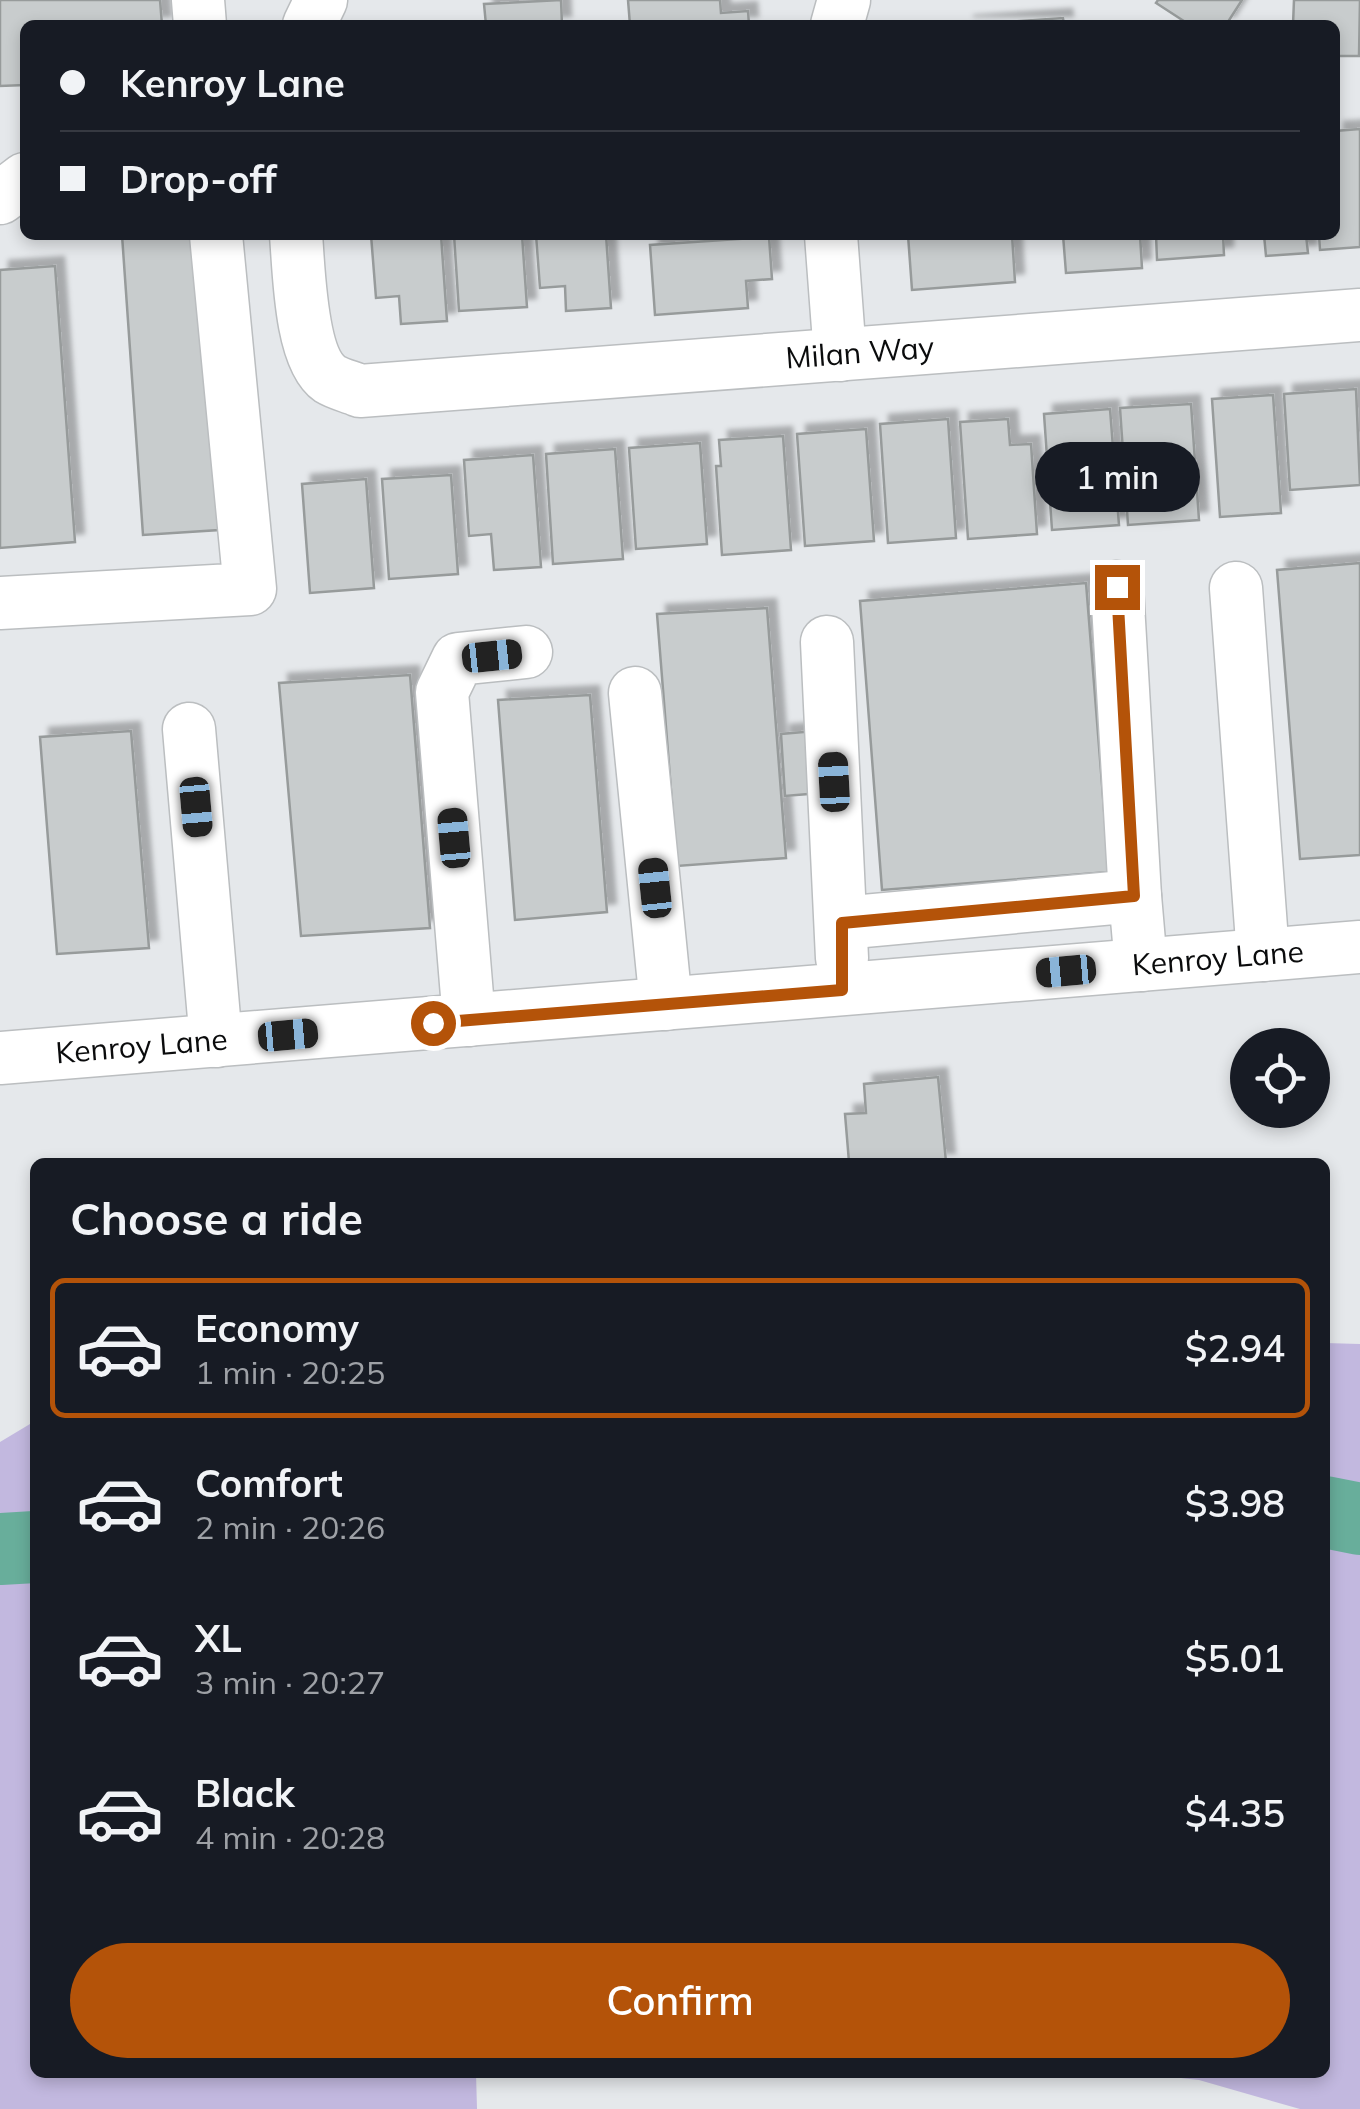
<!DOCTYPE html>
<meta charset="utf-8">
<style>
:root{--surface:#171b24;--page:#242831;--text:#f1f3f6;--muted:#9ea1a6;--line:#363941;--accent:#b45309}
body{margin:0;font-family:Mulish,sans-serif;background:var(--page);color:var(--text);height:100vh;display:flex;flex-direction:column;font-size:38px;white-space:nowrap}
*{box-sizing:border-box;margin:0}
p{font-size:32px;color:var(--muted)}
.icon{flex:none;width:55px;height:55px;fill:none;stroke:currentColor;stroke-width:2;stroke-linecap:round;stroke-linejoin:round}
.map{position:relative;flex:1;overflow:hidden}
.panel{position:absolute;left:30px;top:1158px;width:1300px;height:920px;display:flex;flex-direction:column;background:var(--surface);border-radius:15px;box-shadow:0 5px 15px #0003}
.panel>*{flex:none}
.hud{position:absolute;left:20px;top:20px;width:1320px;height:220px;border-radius:15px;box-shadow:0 5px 15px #0003;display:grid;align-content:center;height:220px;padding:0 40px;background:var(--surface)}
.tools{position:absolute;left:1230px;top:1028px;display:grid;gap:20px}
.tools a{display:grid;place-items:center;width:100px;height:100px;border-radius:50%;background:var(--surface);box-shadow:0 5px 15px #0003;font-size:50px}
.end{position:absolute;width:45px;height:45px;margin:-22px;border:12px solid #b45309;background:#fff;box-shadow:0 0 0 5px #fff}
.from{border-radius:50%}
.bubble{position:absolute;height:70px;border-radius:35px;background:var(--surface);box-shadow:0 5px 15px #0003;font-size:32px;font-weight:600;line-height:70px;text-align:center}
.car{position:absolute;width:30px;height:60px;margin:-30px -15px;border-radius:12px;box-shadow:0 0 8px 2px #0007;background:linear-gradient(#222 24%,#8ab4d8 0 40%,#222 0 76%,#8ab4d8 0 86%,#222 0)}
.hud b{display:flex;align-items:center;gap:35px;height:95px;font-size:38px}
.hud b+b{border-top:2px solid var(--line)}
.hud i{width:25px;height:25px;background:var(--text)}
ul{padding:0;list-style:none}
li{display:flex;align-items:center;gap:30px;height:140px;margin:0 20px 15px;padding:0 20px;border:5px solid transparent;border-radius:15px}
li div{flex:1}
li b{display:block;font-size:38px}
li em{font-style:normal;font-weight:600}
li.on{border-color:var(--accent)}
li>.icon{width:90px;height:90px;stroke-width:1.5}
h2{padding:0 40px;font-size:45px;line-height:120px}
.primary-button{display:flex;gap:20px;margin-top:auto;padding:20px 40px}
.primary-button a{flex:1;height:115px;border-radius:60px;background:var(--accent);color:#fff;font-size:40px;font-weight:600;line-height:115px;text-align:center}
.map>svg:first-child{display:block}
.green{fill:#c2b8df}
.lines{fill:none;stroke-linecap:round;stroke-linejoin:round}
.river{stroke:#68ae9b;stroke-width:72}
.building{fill:#c8cccd;stroke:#979b9b;stroke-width:2.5;filter:url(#shadow)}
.minor-casing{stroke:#bbbec0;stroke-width:55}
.minor{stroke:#fff;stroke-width:52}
.route{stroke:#b45309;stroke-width:12}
.labels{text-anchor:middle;stroke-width:8;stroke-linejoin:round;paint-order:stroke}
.street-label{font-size:30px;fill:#0a0b0c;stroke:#f3f6f8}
</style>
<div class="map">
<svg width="1360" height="2109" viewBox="0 0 1360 2109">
<defs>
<filter id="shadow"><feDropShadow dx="9" dy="-9" stdDeviation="2.5" flood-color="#0004"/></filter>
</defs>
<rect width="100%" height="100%" fill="#e5e8eb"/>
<g class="green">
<polygon points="1325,1343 1360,1344 1360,2109 1300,2109 1199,2080 1136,2073 1325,2072"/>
<polygon points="35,1421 35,2072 476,2073 477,2109 0,2109 0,1442"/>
</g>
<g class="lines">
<g class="river">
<polyline points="1325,1512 1360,1519"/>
<polyline points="0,1549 35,1547"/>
</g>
</g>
<g class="building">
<polygon points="0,0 160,0 162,25 25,25 25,85 0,86"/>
<polygon points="561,0 562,25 486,25 484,4"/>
<polygon points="628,0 720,0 721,13 748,11 749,25 630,25"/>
<polygon points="1158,0 1242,0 1226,25 1190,25 1156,3"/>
<polygon points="1294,0 1360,0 1359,56 1335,56 1335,25 1293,25"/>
<polygon points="1063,18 1064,25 964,25"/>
<polygon points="1360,129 1360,247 1320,250 1319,235 1335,235 1335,131"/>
<polygon points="122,235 199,235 219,530 143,535"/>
<polygon points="371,235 441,235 447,321 401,324 399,296 376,298"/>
<polygon points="454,235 522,235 527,307 459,311"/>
<polygon points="536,235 606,235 611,308 566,311 565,286 540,288"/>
<polygon points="908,235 1012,235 1015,282 912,290"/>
<polygon points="1063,235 1140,235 1142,268 1066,273"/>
<polygon points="1156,235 1223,235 1224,255 1157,260"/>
<polygon points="1264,235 1306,235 1308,253 1266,256"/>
<polygon points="769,237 772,279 746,281 748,308 655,315 650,245"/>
<polygon points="55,266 75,542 0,548 0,270"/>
<polygon points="1356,389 1360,485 1290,490 1284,394"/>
<polygon points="1273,395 1281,513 1220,517 1212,399"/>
<polygon points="1191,404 1199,520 1128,525 1120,408"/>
<polygon points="1110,409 1119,525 1052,530 1044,414"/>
<polygon points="948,419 956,538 888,543 880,424"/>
<polygon points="1008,419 1010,445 1031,444 1037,534 968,539 960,422"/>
<polygon points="866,429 874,541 805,546 797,434"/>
<polygon points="783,436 791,550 722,555 716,466 721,466 719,440"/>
<polygon points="700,443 707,544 636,549 629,448"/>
<polygon points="615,449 623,559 553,564 546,454"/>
<polygon points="533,455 541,567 494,570 491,534 469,536 464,460"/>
<polygon points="451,475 458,574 389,579 382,479"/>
<polygon points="366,479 374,588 310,593 302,484"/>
<polygon points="1360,563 1360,855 1300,859 1277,570"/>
<polygon points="1086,583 1109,872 882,890 860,601"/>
<polygon points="767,608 786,858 677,866 657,614"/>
<polygon points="410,675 430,928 301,936 279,683"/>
<polygon points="590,695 607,912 515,920 498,700"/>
<polygon points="131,731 149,948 57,954 40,737"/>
<polygon points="815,731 820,793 785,796 781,734"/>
<polygon points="938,1077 946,1162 849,1162 845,1114 866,1113 864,1084"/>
</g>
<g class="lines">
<g class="minor-casing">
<g id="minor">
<polyline points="198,0 200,25"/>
<polyline points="309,25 321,0"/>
<polyline points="837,25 844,0"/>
<polyline points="0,198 25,179"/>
<path id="s1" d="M 296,235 C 299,270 300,358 330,379 C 338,384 351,387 360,391 L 1360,315"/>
<polyline points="831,235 840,355"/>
<polyline points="1117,587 1135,896"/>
<polyline points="1236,588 1263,955"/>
<polyline points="0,603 250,589 216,235"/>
<polyline points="827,642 842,958"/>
<polyline points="635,693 666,1004"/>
<polyline points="189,729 216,1041"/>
<polyline points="842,923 1135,896 1141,965"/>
<polyline points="469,1020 442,692 458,659 526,652"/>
<path id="s2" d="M 0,1058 L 1360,947"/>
</g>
</g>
<use href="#minor" class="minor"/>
</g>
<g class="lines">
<polyline class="route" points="433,1023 842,990 842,923 1134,896 1117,587"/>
</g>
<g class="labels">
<g class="street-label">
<text dy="10" stroke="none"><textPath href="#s1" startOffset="685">Milan Way</textPath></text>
<text dy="10" stroke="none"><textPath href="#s2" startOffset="1222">Kenroy Lane</textPath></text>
<text dy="10" stroke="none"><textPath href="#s2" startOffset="142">Kenroy Lane</textPath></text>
</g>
</g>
</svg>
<div class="tools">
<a><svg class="icon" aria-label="locate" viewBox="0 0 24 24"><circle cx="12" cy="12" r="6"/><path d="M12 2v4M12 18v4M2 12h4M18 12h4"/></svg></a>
</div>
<i class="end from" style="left:433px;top:1023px"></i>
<i class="end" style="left:1117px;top:587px"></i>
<div class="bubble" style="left:1035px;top:442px;width:165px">1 min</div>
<i class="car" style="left:492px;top:656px;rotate:84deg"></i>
<i class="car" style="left:834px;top:782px;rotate:357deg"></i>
<i class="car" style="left:196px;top:807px;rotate:175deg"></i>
<i class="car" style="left:454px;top:838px;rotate:355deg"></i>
<i class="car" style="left:655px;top:888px;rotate:354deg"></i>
<i class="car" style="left:1066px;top:971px;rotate:265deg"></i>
<i class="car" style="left:288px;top:1035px;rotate:85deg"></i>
<div class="hud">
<b><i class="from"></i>Kenroy Lane</b>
<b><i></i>Drop-off</b>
</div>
<section class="panel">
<h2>Choose a ride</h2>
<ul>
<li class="on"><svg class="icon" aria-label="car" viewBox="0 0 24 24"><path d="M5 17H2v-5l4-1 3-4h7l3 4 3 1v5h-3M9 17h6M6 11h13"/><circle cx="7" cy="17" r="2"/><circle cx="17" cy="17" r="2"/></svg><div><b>Economy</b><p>1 min · 20:25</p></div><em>$2.94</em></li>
<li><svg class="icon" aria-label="car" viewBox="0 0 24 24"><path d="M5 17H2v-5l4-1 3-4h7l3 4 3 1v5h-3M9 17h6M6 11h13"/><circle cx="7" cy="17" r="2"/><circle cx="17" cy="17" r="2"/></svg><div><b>Comfort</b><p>2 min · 20:26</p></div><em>$3.98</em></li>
<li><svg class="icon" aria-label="car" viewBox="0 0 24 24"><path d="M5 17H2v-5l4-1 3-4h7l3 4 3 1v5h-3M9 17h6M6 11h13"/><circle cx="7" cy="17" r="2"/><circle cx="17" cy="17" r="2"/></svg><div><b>XL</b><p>3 min · 20:27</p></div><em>$5.01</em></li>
<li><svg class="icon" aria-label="car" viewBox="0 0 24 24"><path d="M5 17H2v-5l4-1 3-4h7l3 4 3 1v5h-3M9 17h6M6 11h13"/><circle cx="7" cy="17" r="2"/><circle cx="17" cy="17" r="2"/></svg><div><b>Black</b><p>4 min · 20:28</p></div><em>$4.35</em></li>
</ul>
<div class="primary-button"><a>Confirm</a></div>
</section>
</div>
